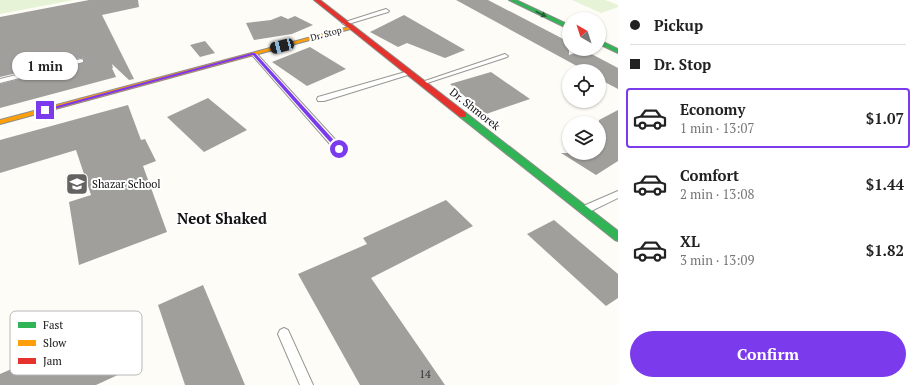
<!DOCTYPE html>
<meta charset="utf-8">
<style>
:root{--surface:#fff;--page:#f2f2f2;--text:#222;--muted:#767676;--line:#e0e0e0;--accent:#7c3aed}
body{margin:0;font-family:"PT Serif",serif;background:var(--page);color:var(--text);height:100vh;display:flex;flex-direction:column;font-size:15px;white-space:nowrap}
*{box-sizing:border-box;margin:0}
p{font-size:13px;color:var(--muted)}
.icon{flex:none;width:22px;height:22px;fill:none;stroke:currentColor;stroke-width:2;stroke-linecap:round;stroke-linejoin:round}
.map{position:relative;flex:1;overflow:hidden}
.side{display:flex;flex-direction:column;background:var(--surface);width:300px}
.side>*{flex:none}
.top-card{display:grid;align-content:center;height:88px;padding:0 12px;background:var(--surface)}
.needle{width:26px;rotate:321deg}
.tools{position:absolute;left:562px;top:12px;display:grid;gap:8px}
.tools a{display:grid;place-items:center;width:44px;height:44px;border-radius:50%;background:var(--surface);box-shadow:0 1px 3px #0004;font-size:20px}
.end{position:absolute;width:18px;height:18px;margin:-9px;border:5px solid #7c3aed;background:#fff;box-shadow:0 0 0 2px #fff}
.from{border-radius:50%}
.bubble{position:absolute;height:28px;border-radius:14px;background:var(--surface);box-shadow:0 1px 3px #0004;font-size:13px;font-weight:700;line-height:28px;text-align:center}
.car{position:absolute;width:12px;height:24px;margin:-12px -6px;border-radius:5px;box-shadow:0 0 3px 1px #0007;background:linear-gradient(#222 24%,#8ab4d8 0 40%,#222 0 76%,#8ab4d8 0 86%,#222 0)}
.top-card b{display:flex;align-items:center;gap:14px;height:38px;font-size:15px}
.top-card b+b{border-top:1px solid var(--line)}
.top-card i{width:10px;height:10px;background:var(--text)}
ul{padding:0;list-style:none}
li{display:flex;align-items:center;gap:12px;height:60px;margin:0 8px 6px;padding:0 4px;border:2px solid transparent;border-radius:4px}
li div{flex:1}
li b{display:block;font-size:15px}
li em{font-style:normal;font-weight:700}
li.selected{border-color:var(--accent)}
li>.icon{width:36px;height:36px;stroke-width:1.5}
.button{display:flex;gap:8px;margin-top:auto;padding:8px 12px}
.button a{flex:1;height:46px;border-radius:24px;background:var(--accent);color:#fff;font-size:16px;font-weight:700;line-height:46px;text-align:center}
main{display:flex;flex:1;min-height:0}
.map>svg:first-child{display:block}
.green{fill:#e7f3d7}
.building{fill:#a19f9c}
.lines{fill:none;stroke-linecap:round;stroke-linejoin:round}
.lane-casing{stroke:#979795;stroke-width:2}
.fast-casing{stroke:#8e8d8b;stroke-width:2}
.slow-casing{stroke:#8e8d8b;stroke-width:2}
.jam-casing{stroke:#8e8d8b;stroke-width:2}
.lane{fill:#fffffe;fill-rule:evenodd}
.fast{fill:#30b455;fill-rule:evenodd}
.slow{fill:#ff9f0a;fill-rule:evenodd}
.jam{fill:#e5322d;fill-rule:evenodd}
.oneway{fill:#206233}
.route{fill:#7c3aed}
.labels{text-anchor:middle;stroke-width:4;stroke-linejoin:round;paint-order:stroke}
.far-street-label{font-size:9px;fill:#111;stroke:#fff}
.street-label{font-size:11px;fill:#111;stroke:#fff}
.poi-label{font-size:11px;fill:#111;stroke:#fff;text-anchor:start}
.near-number-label{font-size:11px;fill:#353434}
.district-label{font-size:15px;font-weight:bold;fill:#111;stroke:#fff}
.key{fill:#fff;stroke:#b8b8b8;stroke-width:1}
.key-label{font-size:11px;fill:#111}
</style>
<main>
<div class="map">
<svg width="618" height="385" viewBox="0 0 618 385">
<rect width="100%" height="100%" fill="#fdfcf7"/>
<g class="green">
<polygon points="0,0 74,0 0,14"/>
<polygon points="572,0 605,0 618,5 618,7 601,13"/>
</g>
<g class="building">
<polygon points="89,0 138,0 139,7 102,15 134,79 129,80 112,64 113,68 112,68 116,77 0,108 0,84 84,62 84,59 81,58 0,77 0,17"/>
<polygon points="456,0 488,0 569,42 569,55 584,50 618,68 618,89 599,79 599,71 586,71"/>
<polygon points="404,15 465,50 445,58 407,43 398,47 370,32"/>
<polygon points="281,16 288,19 295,16 313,25 292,34 254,40 246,23 271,20"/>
<polygon points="205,41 215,53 200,57 190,45"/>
<polygon points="310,47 346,69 307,86 272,62"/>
<polygon points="491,72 530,99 486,114 450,84"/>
<polygon points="208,98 247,130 204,152 167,117"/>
<polygon points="128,105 141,140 145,139 156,161 143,166 167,232 79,265 69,202 91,195 76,150 0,173 0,140"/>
<polygon points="618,110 618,161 596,175 561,153 599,153 599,120"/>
<polygon points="446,200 473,226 371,278 445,385 360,385 298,274 367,244 363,238"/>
<polygon points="554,220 618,274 618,298 606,306 527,234"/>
<polygon points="203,285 245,385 185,385 158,305"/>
<polygon points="122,321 133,368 96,385 0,385 0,374"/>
</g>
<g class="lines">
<g class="lane-casing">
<g id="lane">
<polygon points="386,9 389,11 388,12 345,25 342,23"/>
<polygon points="252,53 256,53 342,147 343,149 342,151 336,151 252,55"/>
<polygon points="505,54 508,56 507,57 424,84 422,85 419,83"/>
<polygon points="81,59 83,60 83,62 0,83 0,79"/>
<polygon points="409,71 411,72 411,74 324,101 318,101 317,99 318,97"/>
<polygon points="618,191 618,198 587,213 581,213 579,210 581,207"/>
<polygon points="284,328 288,330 313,385 300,385 278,334 280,330"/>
</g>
</g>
<g class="fast-casing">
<g id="fast">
<polygon points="509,0 516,0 569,25 569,29"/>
<polygon points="599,40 618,49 618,53 599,44"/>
<polygon points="460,113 466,113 618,231 618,241 615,240 460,117"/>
</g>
</g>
<g class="slow-casing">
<polygon id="slow" points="349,27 354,28 0,124 0,120"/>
</g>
<g class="jam-casing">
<polygon id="jam" points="314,0 320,0 466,113 466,117 460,117"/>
</g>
<use href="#lane" class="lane"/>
<use href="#fast" class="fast"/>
<use href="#slow" class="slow"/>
<use href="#jam" class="jam"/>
</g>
<defs><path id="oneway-solid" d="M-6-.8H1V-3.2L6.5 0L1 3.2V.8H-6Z"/></defs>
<use class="oneway" href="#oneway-solid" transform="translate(541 14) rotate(26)"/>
<polygon class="route" points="252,53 255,53 341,148 341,150 337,150 253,55 47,111 42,110"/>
<defs>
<g id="school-square" transform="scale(1.15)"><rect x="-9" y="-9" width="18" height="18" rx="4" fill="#646362" stroke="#fff"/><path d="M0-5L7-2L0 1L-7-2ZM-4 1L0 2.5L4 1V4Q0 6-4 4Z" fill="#fff"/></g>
</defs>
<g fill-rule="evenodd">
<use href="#school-square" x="77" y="184"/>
</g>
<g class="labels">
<g class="far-street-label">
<text transform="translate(326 34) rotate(-15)" y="3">Dr. Stop</text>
</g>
<g class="street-label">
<text transform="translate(475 109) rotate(38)" y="4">Dr. Shmorek</text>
</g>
<g class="poi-label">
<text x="92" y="188">Shazar School</text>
</g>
<g class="near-number-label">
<text x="425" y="378">14</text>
</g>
<g class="district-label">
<text x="222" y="224">Neot Shaked</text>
</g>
</g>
<rect x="10" y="311" width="132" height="64" rx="6" class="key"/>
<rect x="18" y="322" width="18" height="6" fill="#30b455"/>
<rect x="18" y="340" width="18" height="6" fill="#ff9f0a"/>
<rect x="18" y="358" width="18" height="6" fill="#e5322d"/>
<g class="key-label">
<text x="43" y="329">Fast</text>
<text x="43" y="347">Slow</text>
<text x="43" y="365">Jam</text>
</g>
</svg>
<div class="tools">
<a><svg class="needle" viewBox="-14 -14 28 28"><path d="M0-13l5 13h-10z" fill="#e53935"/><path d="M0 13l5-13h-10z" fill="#767676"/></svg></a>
<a><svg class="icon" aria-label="locate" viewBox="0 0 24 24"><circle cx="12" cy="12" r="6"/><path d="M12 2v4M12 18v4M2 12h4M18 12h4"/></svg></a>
<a><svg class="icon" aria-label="layers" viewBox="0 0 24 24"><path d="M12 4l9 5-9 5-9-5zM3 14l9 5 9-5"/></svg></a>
</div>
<i class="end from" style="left:339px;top:149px"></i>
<i class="end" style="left:45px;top:110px"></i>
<div class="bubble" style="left:12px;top:52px;width:66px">1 min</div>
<i class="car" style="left:282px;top:46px;rotate:255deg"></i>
</div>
<section class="side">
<div class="top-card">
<b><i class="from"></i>Pickup</b>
<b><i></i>Dr. Stop</b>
</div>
<ul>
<li class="selected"><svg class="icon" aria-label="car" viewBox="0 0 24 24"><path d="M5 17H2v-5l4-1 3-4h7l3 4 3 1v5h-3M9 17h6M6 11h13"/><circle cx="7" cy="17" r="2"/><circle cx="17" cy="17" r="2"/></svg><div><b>Economy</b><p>1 min · 13:07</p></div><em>$1.07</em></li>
<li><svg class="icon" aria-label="car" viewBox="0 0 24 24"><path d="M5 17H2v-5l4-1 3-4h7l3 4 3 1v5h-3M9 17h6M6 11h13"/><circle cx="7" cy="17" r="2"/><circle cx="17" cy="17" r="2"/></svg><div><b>Comfort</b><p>2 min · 13:08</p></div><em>$1.44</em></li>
<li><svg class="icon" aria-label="car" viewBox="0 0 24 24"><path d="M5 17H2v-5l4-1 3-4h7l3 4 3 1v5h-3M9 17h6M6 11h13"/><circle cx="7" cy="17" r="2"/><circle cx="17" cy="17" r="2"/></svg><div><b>XL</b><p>3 min · 13:09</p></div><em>$1.82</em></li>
</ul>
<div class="button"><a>Confirm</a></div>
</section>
</main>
